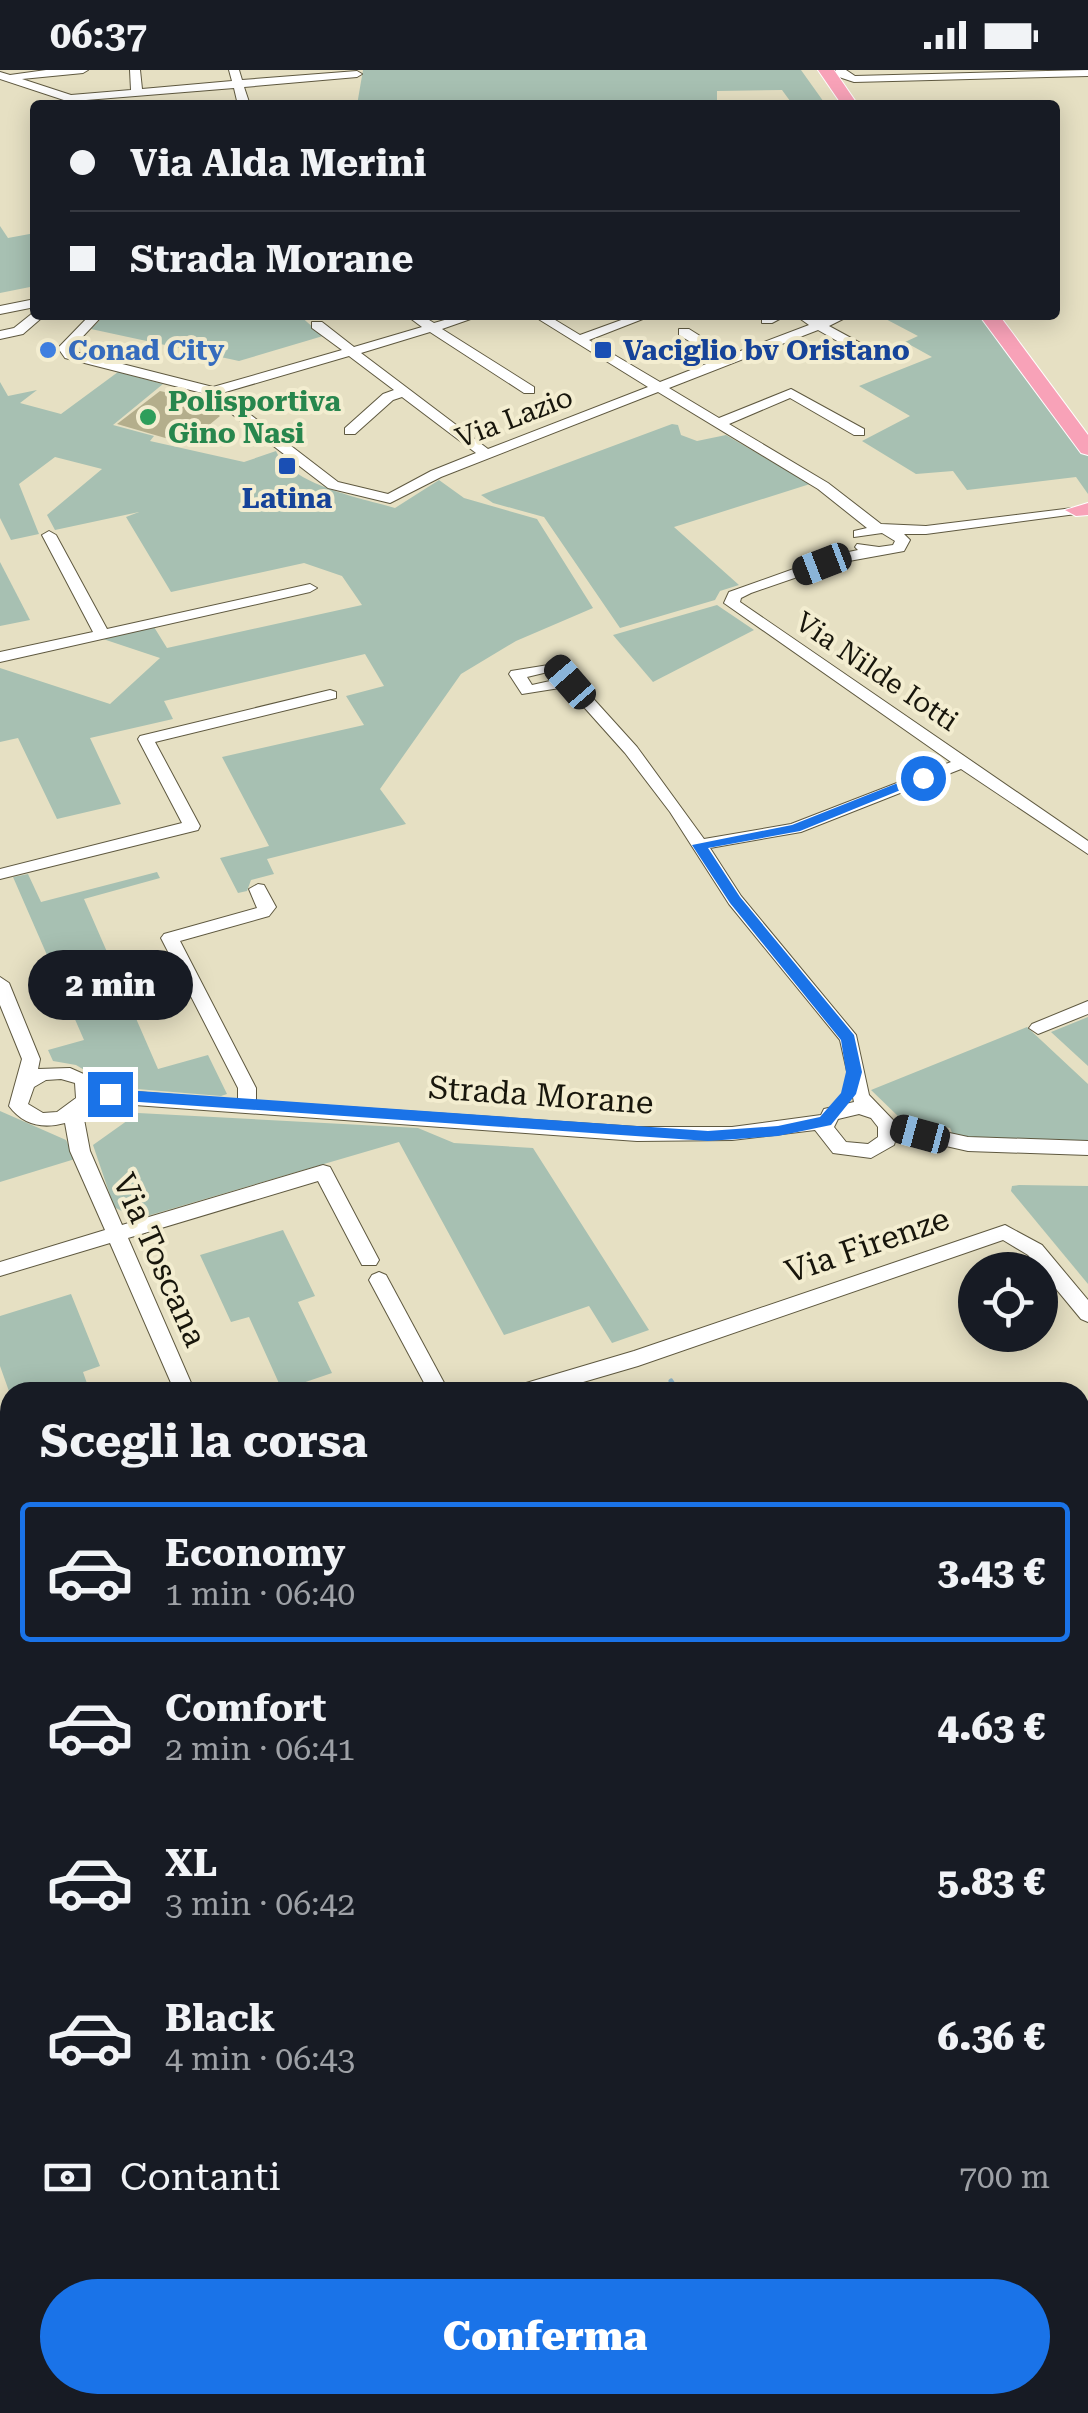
<!DOCTYPE html>
<html lang="it">
<meta charset="utf-8">
<style>
:root{--surface:#171b24;--page:#242831;--text:#f1f3f6;--muted:#9ea1a6;--line:#363941;--accent:#1a73e8}
body{margin:0;font-family:"Roboto Serif",serif;background:var(--page);color:var(--text);height:100vh;display:flex;flex-direction:column;font-size:38px;white-space:nowrap}
*{box-sizing:border-box;margin:0}
p{font-size:32px;color:var(--muted)}
.icon{flex:none;width:55px;height:55px;fill:none;stroke:currentColor;stroke-width:2;stroke-linecap:round;stroke-linejoin:round}
.map{position:relative;flex:1;overflow:hidden}
.side{position:absolute;left:0px;top:1312px;width:1090px;height:1032px;display:flex;flex-direction:column;background:var(--surface);border-radius:30px 30px 0 0;box-shadow:0 5px 25px #0003}
.side>*{flex:none}
.hud{position:absolute;left:30px;top:30px;width:1030px;height:220px;border-radius:10px;box-shadow:0 5px 25px #0003;display:grid;align-content:center;height:220px;padding:0 40px;background:var(--surface)}
.fabs{position:absolute;left:958px;top:1182px;display:grid;gap:20px}
.fabs a{display:grid;place-items:center;width:100px;height:100px;border-radius:50%;background:var(--surface);box-shadow:0 5px 25px #0003;font-size:50px}
.end{position:absolute;width:45px;height:45px;margin:-22px;border:12px solid #1a73e8;background:#fff;box-shadow:0 0 0 5px #fff}
.from{border-radius:50%}
.bubble{position:absolute;height:70px;border-radius:35px;background:var(--surface);box-shadow:0 5px 25px #0003;font-size:32px;font-weight:800;line-height:70px;text-align:center}
.car{position:absolute;width:30px;height:60px;margin:-30px -15px;border-radius:12px;box-shadow:0 0 8px 2px #0007;background:linear-gradient(#222 24%,#8ab4d8 0 40%,#222 0 76%,#8ab4d8 0 86%,#222 0)}
.hud b{display:flex;align-items:center;gap:35px;height:95px;font-size:38px}
.hud b+b{border-top:2px solid var(--line)}
.hud i{width:25px;height:25px;background:var(--text)}
ul{padding:0;list-style:none}
li{display:flex;align-items:center;gap:30px;height:140px;margin:0 20px 15px;padding:0 20px;border:5px solid transparent;border-radius:10px}
li div{flex:1}
li b{display:block;font-size:38px}
li em{font-style:normal;font-weight:800}
li.on{border-color:var(--accent)}
li>.icon{width:90px;height:90px;stroke-width:1.5}
h2{padding:0 40px;font-size:45px;line-height:120px}
.pay{display:flex;align-items:center;gap:25px;height:110px;padding:0 40px;font-size:38px}
.pay p{margin-inline-start:auto}
.action{display:flex;gap:20px;margin-top:auto;padding:20px 40px}
.action a{flex:1;height:115px;border-radius:60px;background:var(--accent);color:#fff;font-size:40px;font-weight:800;line-height:115px;text-align:center}
.status{display:flex;justify-content:space-between;align-items:center;height:70px;padding:0 50px;background:var(--surface);direction:ltr}
.status svg{height:28px;fill:currentColor}
.map>svg:first-child{display:block}
.green{fill:#a7c0b2}
.lines{fill:none;stroke-linecap:round;stroke-linejoin:round}
.stream-far1{stroke:#91b5c7;stroke-width:5}
.stream{stroke:#91b5c7;stroke-width:6}
.building{fill:#b4ae8c}
.minor-casing{stroke:#5f5940;stroke-width:2}
.highway-casing{stroke:#fff;stroke-width:2}
.minor{fill:#fff;fill-rule:evenodd}
.highway{fill:#f8a2b8;fill-rule:evenodd}
.route{fill:#1a73e8}
.shop-dot{fill:#3f7fe0;stroke:#f3edd0;stroke-width:4}
.transit-dot{fill:#1a4fb4;stroke:#f3edd0;stroke-width:4}
.leisure-dot{fill:#2e9e5b;stroke:#f3edd0;stroke-width:4}
.labels{text-anchor:middle;stroke-width:8;stroke-linejoin:round;paint-order:stroke}
.far-shop-label{font-size:28px;font-weight:bold;fill:#366cbe;stroke:#f3edd0;text-anchor:start}
.far-transit-label{font-size:28px;font-weight:bold;fill:#164399;stroke:#f3edd0;text-anchor:start}
.far-leisure-label{font-size:28px;font-weight:bold;fill:#27864d;stroke:#f3edd0;text-anchor:start}
.far-street-label{font-size:28px;fill:#18160c;stroke:#f3edd0}
.street-label{font-size:32px;fill:#18160c;stroke:#f3edd0}
</style>
<div class="status"><b>06:37</b><svg viewBox="0 0 49 12"><path d="M0 12V9h3v3zM5 12V6h3v6zM10 12V3h3v9zM15 12V0h3v12zM26 1h20v11H26zM47 4h2v5h-2z"/></svg></div>
<div class="map">
<svg width="1088" height="2343" viewBox="0 0 1088 2343">
<rect width="100%" height="100%" fill="#e6e0c3"/>
<g class="green">
<polygon points="363,0 801,0 826,35 793,35 782,20 717,21 717,35 357,35"/>
<polygon points="0,156 8,168 35,163 35,216 0,223"/>
<polygon points="105,245 299,245 323,266 239,291 91,259"/>
<polygon points="878,245 983,245 1088,383 1088,424 1076,407 967,420 953,401 916,404 862,371 910,346 859,316 932,287 905,272 918,266"/>
<path d="M 118,302 L 163,314 L 113,355 L 154,366 L 150,371 L 244,392 L 276,381 C 291,415 361,428 395,438 L 439,410 L 464,428 L 537,449 L 593,538 L 516,571 L 461,604 L 380,719 L 406,754 L 267,789 L 274,804 L 251,810 L 247,821 L 238,823 L 220,788 L 269,776 L 222,687 L 364,655 L 346,626 L 384,616 L 365,584 L 164,631 L 173,649 L 90,668 L 121,734 L 57,749 L 18,668 L 0,672 L 0,598 L 110,634 L 160,588 L 103,569 L 154,557 L 167,578 L 362,535 L 342,506 L 304,493 L 171,522 L 126,447 L 139,442 L 55,460 L 47,445 L 102,399 L 55,387 L 19,414 L 39,464 L 11,470 L 0,448 L 0,312 L 8,326 L 37,320 L 20,333 L 61,344 Z"/>
<polygon points="672,354 678,355 681,365 697,371 726,365 810,414 674,457 739,515 720,521 715,530 620,558 544,447 493,433 481,425"/>
<polygon points="0,492 30,550 0,556"/>
<polygon points="717,535 754,560 653,612 613,565"/>
<polygon points="157,802 160,808 84,829 158,999 208,985 227,1024 221,1026 113,1017 76,995 53,991 48,980 84,970 13,807 28,804 41,832"/>
<polygon points="1088,947 1088,996 1051,962"/>
<polygon points="1027,957 1088,1014 1088,1071 985,1071 953,1065 950,1058 901,1049 871,1020"/>
<polygon points="0,1041 66,1070 75,1089 0,1112"/>
<polygon points="138,1043 418,1058 454,1073 533,1078 649,1260 612,1273 589,1236 504,1265 399,1072 137,1149 114,1137 93,1075"/>
<polygon points="1019,1115 1088,1116 1088,1214 1011,1121 1012,1116"/>
<polygon points="283,1160 315,1226 298,1232 332,1303 282,1320 249,1247 231,1252 200,1185"/>
<polygon points="71,1224 100,1296 83,1302 90,1322 30,1322 29,1319 10,1324 0,1296 0,1246"/>
<polygon points="10,2003 10,2335 151,2335 130,2343 0,2343 0,2006"/>
</g>
<g class="lines">
<polyline class="stream-far1" points="671,1311 678,1322"/>
<g class="stream">
<polyline points="401,2335 404,2343"/>
<polyline points="900,2335 904,2343"/>
<polyline points="138,2343 159,2335"/>
</g>
</g>
<polygon class="building" points="160,321 201,330 220,346 186,374 117,354"/>
<g class="lines">
<g class="minor-casing">
<g id="minor">
<polygon points="46,0 88,0 83,3 22,9 71,25 131,20 130,0 140,0 142,19 232,11 229,0 239,0 242,10 357,1 362,4 357,7 244,17 250,35 238,35 234,18 86,30 88,35 79,35 0,9 0,2 10,5"/>
<polygon points="836,0 846,0 855,6 1088,0 1088,6 854,12 836,6"/>
<polygon points="35,229 35,237 0,244 0,236"/>
<polygon points="34,242 35,245 45,245 23,264 0,269 0,261 14,258"/>
<path d="M 90,245 L 103,245 L 72,278 L 75,282 L 213,317 L 342,280 L 312,258 L 312,252 L 322,252 L 354,277 L 422,257 L 406,245 L 421,245 L 434,253 L 462,245 L 482,245 L 442,259 L 534,317 L 534,323 L 524,323 L 430,262 L 361,283 L 488,379 L 648,317 L 532,245 L 547,245 L 580,265 L 635,245 L 653,245 L 589,270 L 660,312 L 719,289 L 679,265 L 679,259 L 689,259 L 730,285 L 809,255 L 795,245 L 810,245 L 820,250 L 833,245 L 851,245 L 829,256 L 875,281 L 875,287 L 865,287 L 818,260 L 669,318 L 719,348 L 791,319 L 864,359 L 864,365 L 854,365 L 790,328 L 729,354 L 828,413 L 881,454 L 926,456 L 1081,437 L 1081,443 L 1076,444 L 926,464 L 904,464 L 910,470 L 904,481 L 838,493 L 751,523 L 741,528 L 740,532 L 1088,771 L 1088,784 L 961,699 L 801,762 L 710,778 L 741,826 L 856,965 L 869,1025 L 894,1051 L 968,1067 L 1088,1071 L 1088,1085 L 968,1081 L 897,1065 L 894,1075 L 871,1088 L 833,1083 L 815,1060 L 732,1070 L 637,1071 L 162,1037 L 121,1034 L 95,1024 L 95,1029 L 83,1044 L 90,1081 L 122,1155 L 323,1095 L 330,1097 L 379,1190 L 376,1195 L 362,1195 L 318,1111 L 128,1168 L 195,1322 L 175,1322 L 110,1173 L 0,1206 L 0,1192 L 105,1160 L 70,1081 L 65,1053 C 43,1059 23,1055 9,1036 L 22,989 L 0,935 L 0,907 L 9,913 L 40,989 L 38,999 L 70,998 L 122,1021 L 238,1030 L 238,1018 L 161,868 L 164,864 L 257,838 L 249,819 L 258,814 L 264,815 L 276,837 L 269,846 L 180,871 L 256,1018 L 256,1031 L 637,1057 L 732,1057 L 821,1045 L 824,1039 L 854,1032 L 840,970 L 729,834 L 670,742 L 625,683 L 566,617 L 522,624 L 509,604 L 511,601 L 561,593 L 637,677 L 704,769 L 791,754 L 951,692 L 724,533 L 729,522 L 830,486 L 858,480 L 855,477 L 857,474 L 879,477 L 893,475 L 895,471 L 882,463 L 854,467 L 854,461 L 867,458 L 818,419 L 658,322 L 441,407 L 390,433 L 328,418 L 206,324 L 65,288 L 58,278 ZM 349,286 L 394,320 L 383,324 L 345,358 L 345,364 L 355,364 L 393,330 L 402,327 L 476,383 L 431,401 L 388,424 L 338,412 L 222,323 ZM 552,601 L 559,609 L 532,615 L 527,607 ZM 61,1009 L 75,1013 L 76,1028 L 57,1042 L 43,1043 L 28,1034 L 34,1017 L 46,1010 ZM 859,1044 L 871,1048 L 878,1057 L 878,1067 L 868,1074 L 846,1072 L 834,1057 L 838,1049 Z"/>
<polygon points="769,245 787,245 772,253 762,253 762,247"/>
<polygon points="49,461 56,465 107,559 310,514 317,518 310,522 0,592 0,582 93,562 42,465"/>
<polygon points="330,620 336,622 336,628 155,672 200,756 198,760 0,809 0,799 182,753 138,669 140,666"/>
<polygon points="1088,931 1088,944 1038,964 1029,958 1032,954"/>
<polygon points="1005,1155 1042,1175 1088,1230 1088,1252 1081,1249 1028,1185 1003,1170 638,1296 549,1322 512,1322 516,1316 634,1281"/>
<polygon points="379,1202 386,1205 449,1322 429,1322 369,1210 372,1205"/>
<polygon points="10,1499 10,1517 0,1520 0,1502"/>
<polygon points="10,1859 10,1883 0,1886 0,1862"/>
<polygon points="1088,2154 1088,2183 1080,2186 1080,2157"/>
<polygon points="736,2335 778,2335 774,2343 732,2343"/>
</g>
</g>
<g class="highway-casing">
<g id="highway">
<polygon points="818,0 834,0 858,35 842,35"/>
<polygon points="979,245 999,245 1088,365 1088,385 1081,383"/>
<polygon points="1088,433 1088,445 1076,446 1065,440"/>
</g>
</g>
<use href="#minor" class="minor"/>
<use href="#highway" class="highway"/>
</g>
<polygon class="route" points="918,705 930,708 800,761 708,778 740,827 854,965 862,1002 856,1024 831,1055 778,1066 708,1071 110,1030 103,1024 110,1019 708,1061 778,1056 820,1047 841,1023 846,1002 841,970 730,833 692,775 792,755"/>
<circle class="shop-dot" cx="48" cy="280" r="10"/>
<g class="transit-dot">
<rect x="593" y="270" width="20" height="20" rx="5"/>
<rect x="277" y="386" width="20" height="20" rx="5"/>
</g>
<circle class="leisure-dot" cx="148" cy="347" r="10"/>
<g class="labels">
<g class="far-shop-label">
<text x="68" y="290">Conad City</text>
</g>
<g class="far-transit-label">
<text x="623" y="290">Vaciglio bv Oristano</text>
<text x="287" y="438" text-anchor="middle">Latina</text>
</g>
<g class="far-leisure-label">
<text x="168" y="341">Polisportiva<tspan x="168" dy="32">Gino Nasi</tspan></text>
</g>
<g class="far-street-label">
<text transform="translate(514 347) rotate(-21)" y="10">Via Lazio</text>
<text transform="translate(877 601) rotate(34)" y="10">Via Nilde Iotti</text>
</g>
<g class="street-label">
<text transform="translate(541 1025) rotate(4)" y="11">Strada Morane</text>
<text transform="translate(867 1175) rotate(-19)" y="11">Via Firenze</text>
<text transform="translate(160 1190) rotate(66)" y="11">Via Toscana</text>
</g>
</g>
</svg>
<div class="fabs">
<a><svg class="icon" aria-label="locate" viewBox="0 0 24 24"><circle cx="12" cy="12" r="6"/><path d="M12 2v4M12 18v4M2 12h4M18 12h4"/></svg></a>
</div>
<i class="end from" style="left:923px;top:708px"></i>
<i class="end" style="left:110px;top:1024px"></i>
<div class="bubble" style="left:28px;top:880px;width:165px">2 min</div>
<i class="car" style="left:822px;top:494px;rotate:249deg"></i>
<i class="car" style="left:570px;top:612px;rotate:319deg"></i>
<i class="car" style="left:920px;top:1064px;rotate:285deg"></i>
<div class="hud">
<b><i class="from"></i>Via Alda Merini</b>
<b><i></i>Strada Morane</b>
</div>
<section class="side">
<h2>Scegli la corsa</h2>
<ul>
<li class="on"><svg class="icon" aria-label="car" viewBox="0 0 24 24"><path d="M5 17H2v-5l4-1 3-4h7l3 4 3 1v5h-3M9 17h6M6 11h13"/><circle cx="7" cy="17" r="2"/><circle cx="17" cy="17" r="2"/></svg><div><b>Economy</b><p>1 min · 06:40</p></div><em>3.43 €</em></li>
<li><svg class="icon" aria-label="car" viewBox="0 0 24 24"><path d="M5 17H2v-5l4-1 3-4h7l3 4 3 1v5h-3M9 17h6M6 11h13"/><circle cx="7" cy="17" r="2"/><circle cx="17" cy="17" r="2"/></svg><div><b>Comfort</b><p>2 min · 06:41</p></div><em>4.63 €</em></li>
<li><svg class="icon" aria-label="car" viewBox="0 0 24 24"><path d="M5 17H2v-5l4-1 3-4h7l3 4 3 1v5h-3M9 17h6M6 11h13"/><circle cx="7" cy="17" r="2"/><circle cx="17" cy="17" r="2"/></svg><div><b>XL</b><p>3 min · 06:42</p></div><em>5.83 €</em></li>
<li><svg class="icon" aria-label="car" viewBox="0 0 24 24"><path d="M5 17H2v-5l4-1 3-4h7l3 4 3 1v5h-3M9 17h6M6 11h13"/><circle cx="7" cy="17" r="2"/><circle cx="17" cy="17" r="2"/></svg><div><b>Black</b><p>4 min · 06:43</p></div><em>6.36 €</em></li>
</ul>
<div class="pay"><svg class="icon" aria-label="cash" viewBox="0 0 24 24"><path d="M3 7h18v10H3z"/><circle cx="12" cy="12" r="2"/></svg>Contanti<p>700 m</p></div>
<div class="action"><a>Conferma</a></div>
</section>
</div>
